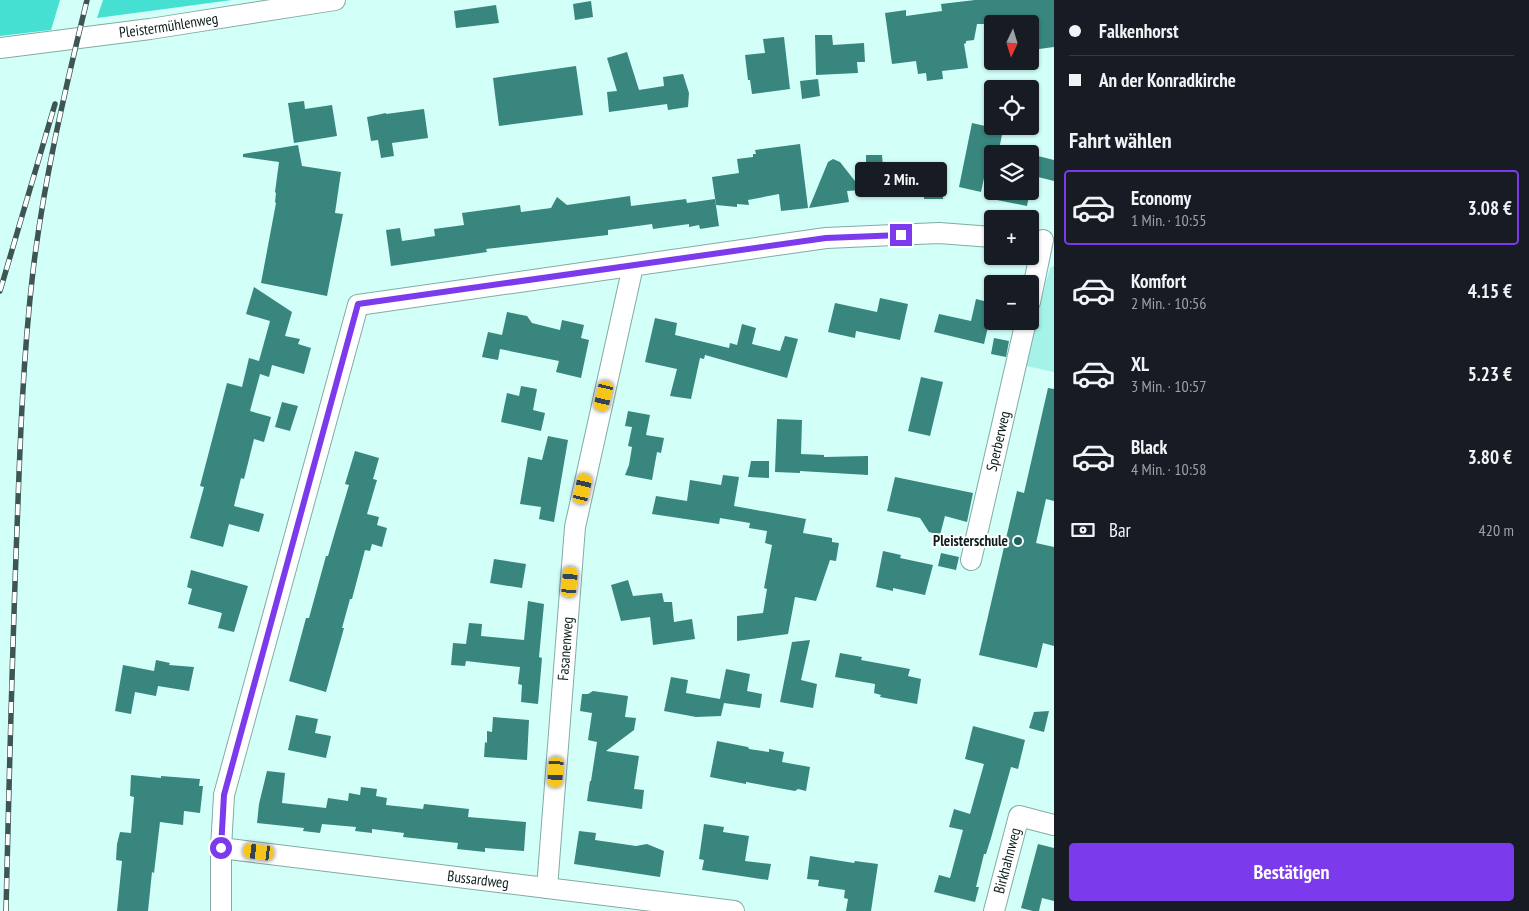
<!DOCTYPE html>
<html lang="de">
<meta charset="utf-8">
<style>
:root{--surface:#171b24;--page:#242831;--text:#f1f3f6;--muted:#9ea1a6;--line:#363941;--accent:#7c3aed}
body{margin:0;font-family:"PT Sans Narrow",sans-serif;background:var(--page);color:var(--text);height:100vh;display:flex;flex-direction:column;font-size:19px;white-space:nowrap}
*{box-sizing:border-box;margin:0}
p{font-size:16px;color:var(--muted)}
.icon{flex:none;width:28px;height:28px;fill:none;stroke:currentColor;stroke-width:2;stroke-linecap:round;stroke-linejoin:round}
.map{position:relative;flex:1;overflow:hidden}
.details{display:flex;flex-direction:column;background:var(--surface);width:475px}
.details>*{flex:none}
.banner{display:grid;align-content:center;height:110px;padding:0 15px;background:var(--surface)}
.needle{width:32px;rotate:184deg}
.tools{position:absolute;left:984px;top:15px;display:grid;gap:10px}
.tools a{display:grid;place-items:center;width:55px;height:55px;border-radius:5px;background:var(--surface);box-shadow:0 1px 4px #0004;font-size:25px}
.end{position:absolute;width:22px;height:22px;margin:-11px;border:6px solid #7c3aed;background:#fff;box-shadow:0 0 0 2px #fff}
.from{border-radius:50%}
.bubble{position:absolute;height:35px;border-radius:5px;background:var(--surface);box-shadow:0 1px 4px #0004;font-size:16px;font-weight:600;line-height:35px;text-align:center}
.car{position:absolute;width:15px;height:30px;margin:-15px -8px;border-radius:6px;box-shadow:0 0 4px 1px #0007;background:linear-gradient(#f5c518 24%,#345 0 40%,#f5c518 0 76%,#345 0 86%,#f5c518 0)}
.banner b{display:flex;align-items:center;gap:18px;height:48px;font-size:19px}
.banner b+b{border-top:1px solid var(--line)}
.banner i{width:12px;height:12px;background:var(--text)}
ul{padding:0;list-style:none}
li{display:flex;align-items:center;gap:15px;height:75px;margin:0 10px 8px;padding:0 5px;border:2px solid transparent;border-radius:5px}
li div{flex:1}
li b{display:block;font-size:19px}
li em{font-style:normal;font-weight:600}
li.on{border-color:var(--accent)}
li>.icon{width:45px;height:45px;stroke-width:1.5}
h2{padding:0 15px;font-size:22px;line-height:60px}
.pay{display:flex;align-items:center;gap:12px;height:55px;padding:0 15px;font-size:19px}
.pay p{margin-inline-start:auto}
.cta{display:flex;gap:10px;margin-top:auto;padding:10px 15px}
.cta a{flex:1;height:58px;border-radius:5px;background:var(--accent);color:#fff;font-size:20px;font-weight:600;line-height:58px;text-align:center}
main{display:flex;flex:1;min-height:0}
.map>svg:first-child{display:block}
.green{fill:#a5f2e9}
.forest{fill:#45e0d2}
.building{fill:#38867e}
.lines{fill:none;stroke-linecap:round;stroke-linejoin:round}
.street-casing{stroke:#82aba5;stroke-width:22}
.street{stroke:#fff;stroke-width:20}
.rail-casing{stroke:#3e5653;stroke-width:5.5}
.rail{stroke:#fff;stroke-width:4;stroke-dasharray:11;stroke-linecap:butt}
.route{stroke:#7c3aed;stroke-width:6}
.poi-dot{fill:#1a665f;stroke:#fff;stroke-width:2}
.labels{text-anchor:middle;stroke-width:4;stroke-linejoin:round;paint-order:stroke}
.street-label{font-size:15px;fill:#0d1e1c;stroke:#fff}
.poi-label{font-size:15px;font-weight:bold;fill:#0d1e1c;stroke:#fff;text-anchor:end}
</style>
<main>
<div class="map">
<svg width="1054" height="911" viewBox="0 0 1054 911">
<rect width="100%" height="100%" fill="#d3fff9"/>
<polygon class="green" points="1054,266 1054,372 1022,365 1050,268"/>
<g class="forest">
<polygon points="0,0 60,0 51,30 0,36"/>
<polygon points="103,0 232,0 97,18"/>
</g>
<g class="building">
<polygon points="975,0 1054,0 1054,47 1039,49 1036,24 977,24 974,40 966,41 966,43 964,44 968,68 942,71 943,79 927,81 926,73 918,74 916,61 892,64 885,13 906,10 906,16 942,11 941,4"/>
<polygon points="591,1 593,17 575,20 573,4"/>
<polygon points="496,5 499,23 456,28 454,11"/>
<polygon points="815,35 832,35 833,45 864,43 865,62 857,62 858,73 816,75"/>
<polygon points="784,37 790,89 752,94 750,80 748,80 745,55 765,53 763,39"/>
<polygon points="627,52 639,90 664,86 663,77 683,74 689,93 688,107 668,110 667,104 609,112 607,92 617,91 607,58"/>
<polygon points="576,66 583,115 499,126 493,78"/>
<polygon points="818,79 820,96 802,99 800,81"/>
<polygon points="304,101 305,109 332,105 337,136 294,143 288,103"/>
<polygon points="424,109 428,138 392,143 394,156 381,158 378,140 371,141 367,117 386,113 386,114"/>
<polygon points="972,123 1003,130 998,154 992,154 992,180 984,178 981,192 959,187"/>
<polygon points="800,144 808,208 781,211 779,194 748,200 749,205 737,204 737,207 716,205 712,177 739,173 737,159 753,157 753,154 756,154 755,150"/>
<polygon points="298,145 302,166 341,172 335,213 343,214 327,296 261,283 276,203 275,202 276,193 275,192 279,162 243,157 243,154"/>
<polygon points="1030,154 1054,160 1054,181 1030,175"/>
<polygon points="866,155 882,155 883,166 912,165 913,189 865,190 865,166 866,166"/>
<polygon points="833,159 840,162 862,190 847,191 849,202 809,208 828,162"/>
<polygon points="942,183 943,199 924,199 924,184"/>
<polygon points="988,191 1030,191 1027,206 987,198"/>
<polygon points="630,196 631,206 686,199 687,203 715,199 719,226 700,229 699,225 689,227 689,224 653,229 652,224 608,230 608,235 486,249 487,252 391,266 386,230 400,228 402,241 416,239 435,236 434,229 464,225 462,213 520,205 521,212 551,208 557,197 567,205"/>
<polygon points="254,287 292,312 285,336 300,339 298,344 311,348 304,374 272,365 269,377 260,374 250,411 271,417 264,442 254,439 244,479 241,478 234,506 264,514 259,532 229,524 223,547 190,538 204,487 200,486 227,383 242,387 249,358 259,361 270,321 246,314"/>
<polygon points="880,298 908,304 900,340 856,331 855,338 828,332 835,303 877,312"/>
<polygon points="976,299 992,303 992,310 984,344 934,332 939,314 971,321"/>
<polygon points="507,312 527,316 532,323 560,330 562,320 584,325 581,338 589,340 581,378 556,372 559,361 500,349 498,360 482,357 488,332 502,335"/>
<polygon points="655,318 677,323 675,335 729,348 730,343 737,345 742,324 756,328 752,344 780,351 785,336 798,339 787,378 705,355 704,359 700,358 691,399 670,396 677,369 645,362"/>
<polygon points="994,338 1009,341 1006,357 991,354"/>
<polygon points="921,377 943,382 930,436 908,431"/>
<polygon points="521,386 537,389 533,410 545,413 541,431 501,422 507,393 519,396"/>
<polygon points="1048,388 1054,389 1054,501 1046,499 1036,543 1054,547 1054,646 1043,643 1037,668 979,655 1017,491 1024,493"/>
<polygon points="282,402 298,406 290,431 275,427"/>
<polygon points="628,411 650,415 646,435 664,438 661,453 657,452 652,480 625,475 629,465 632,447 628,446 632,427 625,426"/>
<polygon points="777,419 802,420 801,454 824,455 824,457 868,456 868,475 800,471 800,473 775,472"/>
<polygon points="548,436 568,440 554,522 539,519 541,507 520,504 528,457 542,460"/>
<polygon points="355,451 379,458 373,479 377,480 367,514 379,517 377,525 387,528 382,547 372,544 370,551 365,550 352,599 350,599 342,628 344,628 326,692 289,681 306,618 309,618 326,556 328,556 335,532 349,485 345,484"/>
<polygon points="751,461 769,461 769,478 748,477"/>
<polygon points="723,475 739,477 734,506 806,519 803,533 832,538 832,542 839,543 836,561 830,560 816,601 795,597 788,634 737,641 737,616 763,613 767,589 764,588 772,545 765,543 767,531 749,528 750,523 720,518 719,524 652,514 656,496 687,501 690,480 721,485"/>
<polygon points="895,477 973,493 967,522 945,516 940,535 929,532 920,518 887,511"/>
<polygon points="883,551 901,555 900,558 933,565 925,595 893,588 893,591 876,587"/>
<polygon points="941,553 959,557 956,570 938,566"/>
<polygon points="494,559 526,564 522,588 490,583"/>
<polygon points="191,570 248,586 234,632 218,628 222,613 188,604 192,589 187,587"/>
<polygon points="628,580 633,596 662,593 664,602 672,602 674,622 692,619 695,639 653,645 650,617 621,621 611,585"/>
<polygon points="528,601 544,604 539,657 542,658 538,704 521,702 522,685 518,684 520,667 466,661 465,666 451,665 453,643 466,644 469,623 482,624 481,636 524,640"/>
<polygon points="810,640 801,680 817,684 813,708 780,702 792,642"/>
<polygon points="840,653 862,657 861,660 910,669 908,676 921,679 917,704 880,697 881,695 874,693 875,684 835,677"/>
<polygon points="156,660 170,663 169,665 194,667 189,691 158,686 156,696 135,692 131,714 115,711 123,665 154,671"/>
<polygon points="726,669 750,674 747,691 762,694 760,708 724,703 721,716 696,717 664,711 671,677 688,680 686,693 720,699"/>
<polygon points="593,691 628,696 625,717 636,718 634,730 606,751 639,756 634,789 644,790 642,809 587,801 590,781 591,781 597,742 588,740 592,713 580,711 582,694 588,694"/>
<polygon points="1049,711 1044,732 1029,728 1034,712"/>
<polygon points="296,715 318,719 315,733 331,736 326,758 288,750"/>
<polygon points="493,717 529,720 527,760 484,757 485,742 487,743 487,731 492,732"/>
<polygon points="973,726 1025,740 1018,769 1011,767 991,838 986,854 984,854 976,887 979,887 975,902 934,892 939,875 950,878 963,830 949,827 954,809 970,814 984,764 965,759"/>
<polygon points="717,741 748,747 749,749 769,752 769,749 784,752 782,762 810,767 806,791 798,789 795,791 746,782 746,784 710,777"/>
<polygon points="267,771 285,773 282,803 326,808 328,798 348,801 349,793 360,795 361,787 377,789 376,796 387,798 386,805 423,809 424,804 469,809 468,817 526,822 524,851 485,848 485,852 457,849 458,843 403,837 404,833 372,829 372,833 355,831 356,827 322,824 320,833 303,831 304,828 257,823 259,804"/>
<polygon points="131,775 161,778 161,776 200,779 199,786 203,786 200,813 184,811 183,825 160,822 154,873 152,872 148,911 117,911 122,861 116,860 117,844 120,832 131,833 134,797 130,796"/>
<polygon points="704,824 724,827 723,832 749,836 745,861 771,864 768,880 702,870 704,860 699,859"/>
<polygon points="579,831 596,833 595,840 636,846 647,844 664,851 660,877 574,864"/>
<polygon points="1038,844 1054,848 1054,901 1042,898 1039,911 1033,911 1021,908"/>
<polygon points="810,856 854,863 855,861 878,864 871,911 846,911 848,899 844,898 845,890 818,886 819,880 807,879"/>
</g>
<g class="lines">
<g class="street-casing">
<g id="street">
<path id="s1" d="M 0,48 L 150,29 L 335,0"/>
<polyline points="1030,302 1043,240"/>
<path id="s2" d="M 971,560 L 1026,321"/>
<path id="s3" d="M 221,848 L 734,911"/>
<path id="s4" d="M 547,888 L 575,527 L 633,266"/>
<polyline points="221,911 221,848 224,795 358,305 826,238 939,233 992,237"/>
<path id="s5" d="M 994,911 L 1019,816 L 1054,825"/>
</g>
</g>
<use href="#street" class="street"/>
<g class="rail-casing">
<g id="rail">
<polyline points="0,291 55,104"/>
<path d="M 6,911 C 9,784 12,656 17,529 C 20,443 23,357 33,271 C 44,179 65,90 87,0"/>
</g>
</g>
<use href="#rail" class="rail"/>
</g>
<g class="lines">
<polyline class="route" points="221,848 224,795 358,304 826,238 901,235"/>
</g>
<circle class="poi-dot" cx="1018" cy="541" r="5"/>
<g class="labels">
<g class="street-label">
<text dy="5" stroke="none"><textPath href="#s1" startOffset="170">Pleistermühlenweg</textPath></text>
<text dy="5" stroke="none"><textPath href="#s2" startOffset="122">Sperberweg</textPath></text>
<text dy="5" stroke="none"><textPath href="#s4" startOffset="240">Fasanenweg</textPath></text>
<text dy="5" stroke="none"><textPath href="#s5" startOffset="52">Birkhahnweg</textPath></text>
<text dy="5" stroke="none"><textPath href="#s3" startOffset="259">Bussardweg</textPath></text>
</g>
<g class="poi-label">
<text x="1008" y="546">Pleisterschule</text>
</g>
</g>
</svg>
<div class="tools">
<a><svg class="needle" viewBox="-14 -14 28 28"><path d="M0-13l5 13h-10z" fill="#e53935"/><path d="M0 13l5-13h-10z" fill="#9ea1a6"/></svg></a>
<a><svg class="icon" aria-label="locate" viewBox="0 0 24 24"><circle cx="12" cy="12" r="6"/><path d="M12 2v4M12 18v4M2 12h4M18 12h4"/></svg></a>
<a><svg class="icon" aria-label="layers" viewBox="0 0 24 24"><path d="M12 4l9 5-9 5-9-5zM3 14l9 5 9-5"/></svg></a>
<a>+</a>
<a>−</a>
</div>
<i class="end from" style="left:221px;top:848px"></i>
<i class="end" style="left:901px;top:235px"></i>
<div class="bubble" style="left:855px;top:162px;width:92px">2 Min.</div>
<i class="car" style="left:604px;top:396px;rotate:193deg"></i>
<i class="car" style="left:583px;top:489px;rotate:13deg"></i>
<i class="car" style="left:570px;top:582px;rotate:5deg"></i>
<i class="car" style="left:556px;top:772px;rotate:184deg"></i>
<i class="car" style="left:259px;top:852px;rotate:277deg"></i>
</div>
<section class="details">
<div class="banner">
<b><i class="from"></i>Falkenhorst</b>
<b><i></i>An der Konradkirche</b>
</div>
<h2>Fahrt wählen</h2>
<ul>
<li class="on"><svg class="icon" aria-label="car" viewBox="0 0 24 24"><path d="M5 17H2v-5l4-1 3-4h7l3 4 3 1v5h-3M9 17h6M6 11h13"/><circle cx="7" cy="17" r="2"/><circle cx="17" cy="17" r="2"/></svg><div><b>Economy</b><p>1 Min. · 10:55</p></div><em>3.08 €</em></li>
<li><svg class="icon" aria-label="car" viewBox="0 0 24 24"><path d="M5 17H2v-5l4-1 3-4h7l3 4 3 1v5h-3M9 17h6M6 11h13"/><circle cx="7" cy="17" r="2"/><circle cx="17" cy="17" r="2"/></svg><div><b>Komfort</b><p>2 Min. · 10:56</p></div><em>4.15 €</em></li>
<li><svg class="icon" aria-label="car" viewBox="0 0 24 24"><path d="M5 17H2v-5l4-1 3-4h7l3 4 3 1v5h-3M9 17h6M6 11h13"/><circle cx="7" cy="17" r="2"/><circle cx="17" cy="17" r="2"/></svg><div><b>XL</b><p>3 Min. · 10:57</p></div><em>5.23 €</em></li>
<li><svg class="icon" aria-label="car" viewBox="0 0 24 24"><path d="M5 17H2v-5l4-1 3-4h7l3 4 3 1v5h-3M9 17h6M6 11h13"/><circle cx="7" cy="17" r="2"/><circle cx="17" cy="17" r="2"/></svg><div><b>Black</b><p>4 Min. · 10:58</p></div><em>3.80 €</em></li>
</ul>
<div class="pay"><svg class="icon" aria-label="cash" viewBox="0 0 24 24"><path d="M3 7h18v10H3z"/><circle cx="12" cy="12" r="2"/></svg>Bar<p>420 m</p></div>
<div class="cta"><a>Bestätigen</a></div>
</section>
</main>
